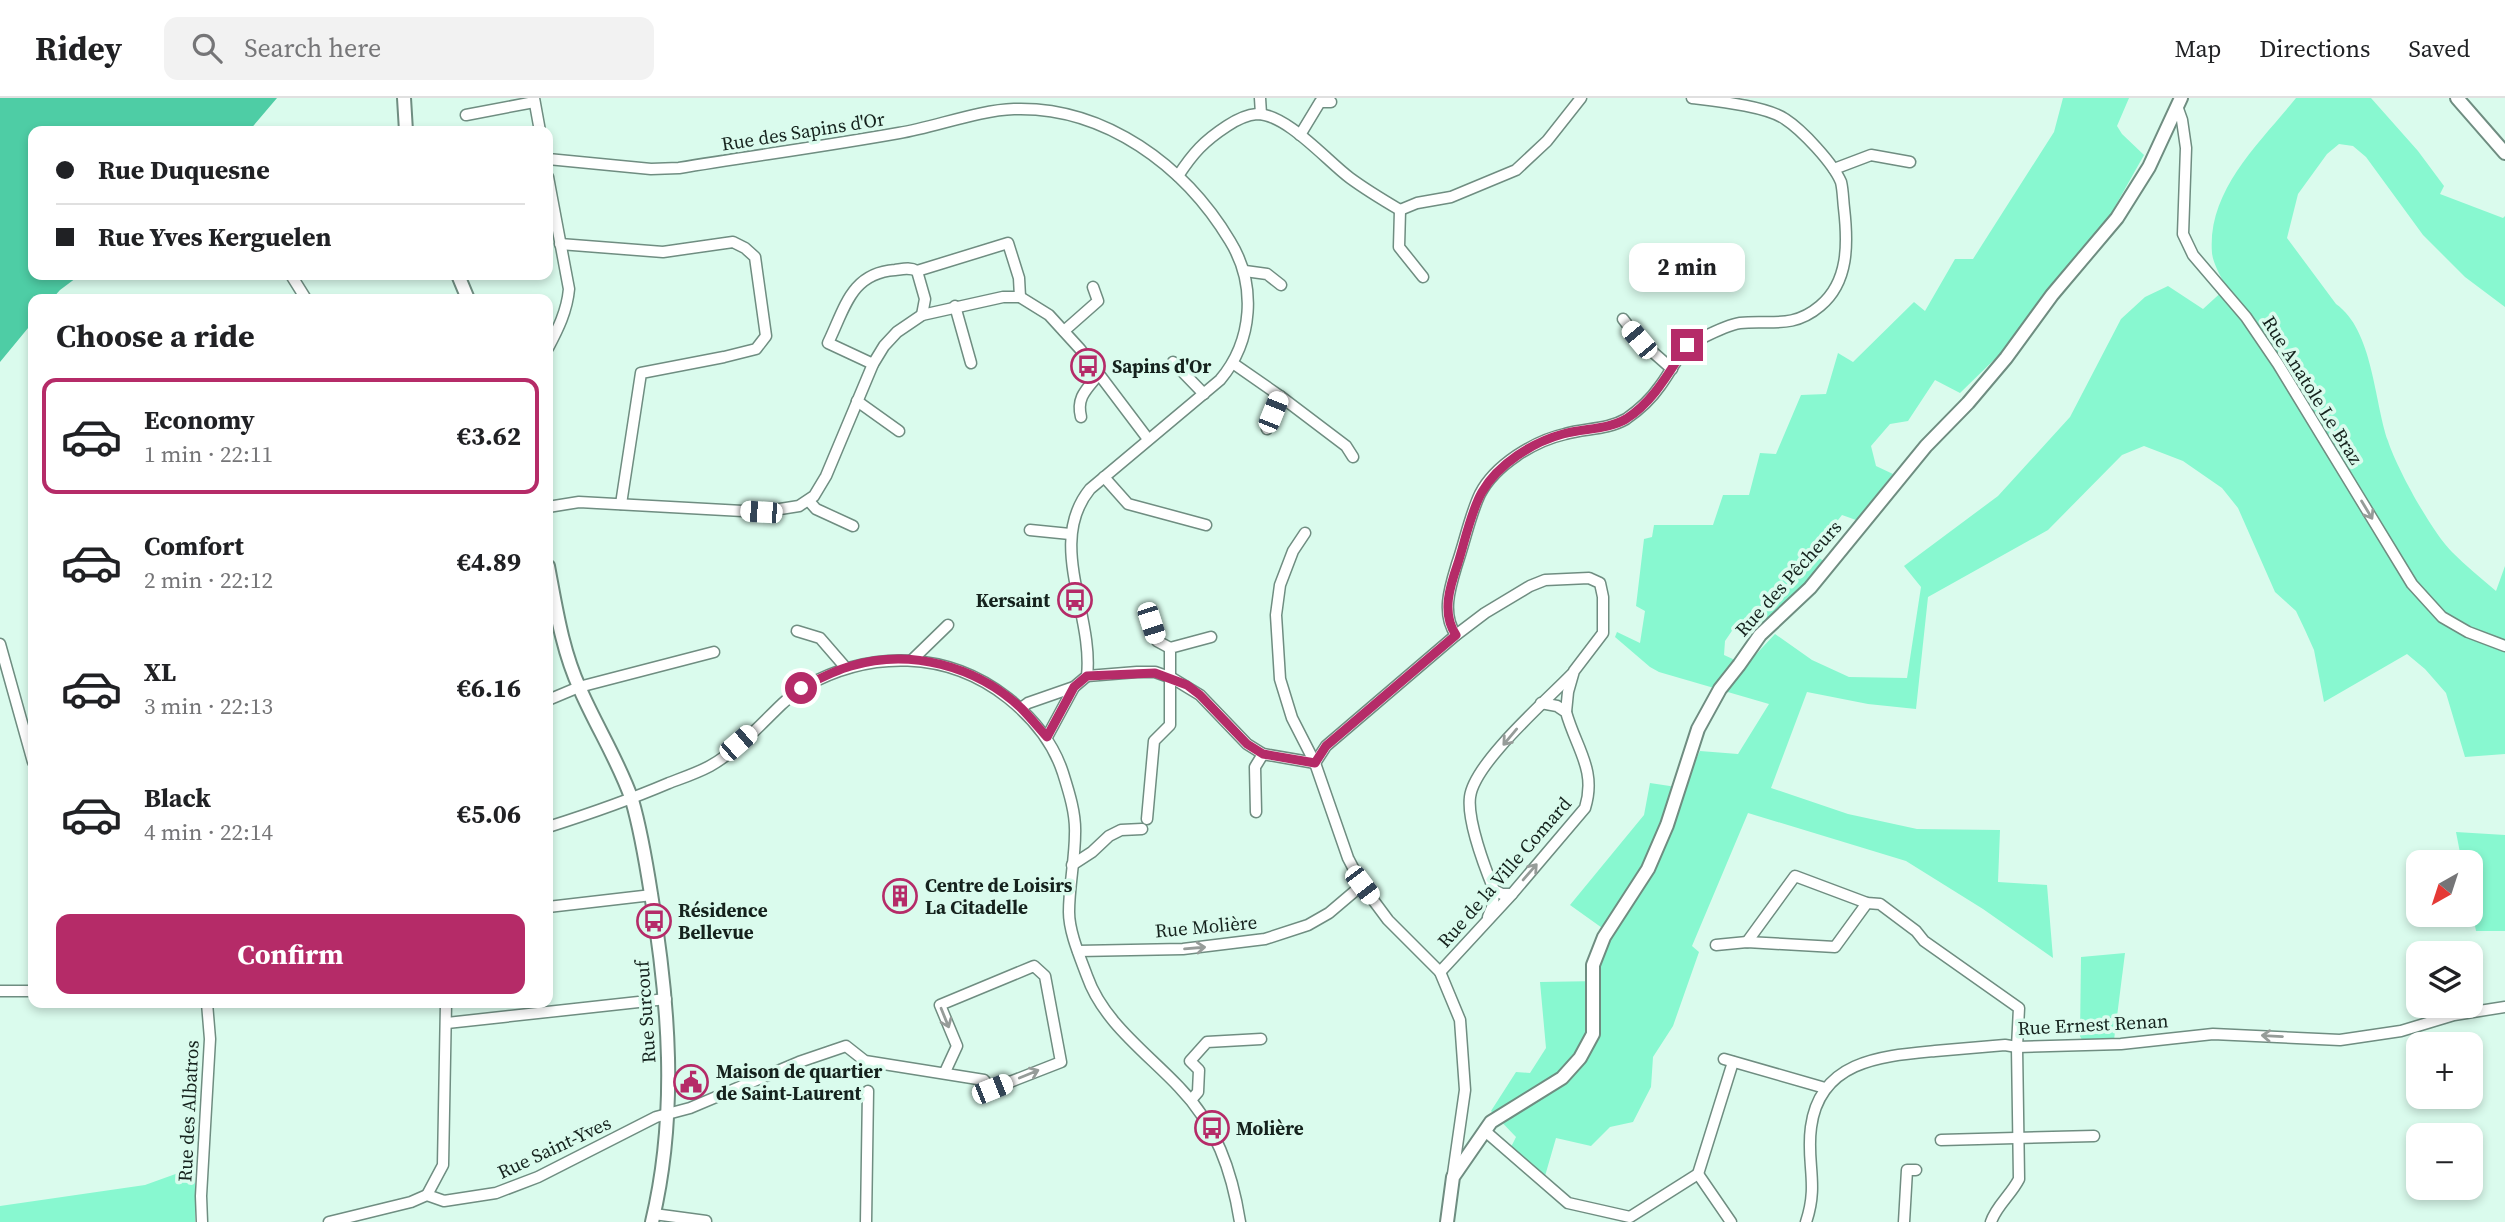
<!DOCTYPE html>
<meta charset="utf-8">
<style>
:root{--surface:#fff;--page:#f2f2f2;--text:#202124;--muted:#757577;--line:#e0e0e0;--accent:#b52b68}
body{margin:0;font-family:"Source Serif 4",serif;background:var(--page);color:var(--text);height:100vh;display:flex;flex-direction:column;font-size:26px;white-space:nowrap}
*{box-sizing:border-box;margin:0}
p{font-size:23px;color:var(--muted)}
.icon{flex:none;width:38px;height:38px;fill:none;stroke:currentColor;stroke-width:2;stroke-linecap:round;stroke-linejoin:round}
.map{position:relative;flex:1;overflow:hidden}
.panel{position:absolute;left:28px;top:196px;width:525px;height:714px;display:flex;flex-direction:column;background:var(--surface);border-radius:14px;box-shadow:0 4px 10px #0003}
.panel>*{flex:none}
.top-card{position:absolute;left:28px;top:28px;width:525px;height:154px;border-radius:14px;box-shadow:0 4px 10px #0003;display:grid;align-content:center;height:154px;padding:0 28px;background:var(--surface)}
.needle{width:46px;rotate:219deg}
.buttons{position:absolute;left:2406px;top:752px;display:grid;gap:14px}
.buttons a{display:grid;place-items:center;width:77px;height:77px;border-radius:14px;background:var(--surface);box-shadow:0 4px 10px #0003;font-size:35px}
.end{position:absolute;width:32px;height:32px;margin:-16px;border:9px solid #b52b68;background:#fff;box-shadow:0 0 0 4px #fff}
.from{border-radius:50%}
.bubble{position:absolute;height:49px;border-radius:14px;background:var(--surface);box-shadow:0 4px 10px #0003;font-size:23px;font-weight:700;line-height:49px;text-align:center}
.car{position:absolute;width:21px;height:42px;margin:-21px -10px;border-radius:9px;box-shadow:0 0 5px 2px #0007;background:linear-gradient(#fff 24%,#345 0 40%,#fff 0 76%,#345 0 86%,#fff 0)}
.top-card b{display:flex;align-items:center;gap:24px;height:66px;font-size:26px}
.top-card b+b{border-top:2px solid var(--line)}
.top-card i{width:18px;height:18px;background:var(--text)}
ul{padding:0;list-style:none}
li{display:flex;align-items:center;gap:21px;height:116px;margin:0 14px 10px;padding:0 14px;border:4px solid transparent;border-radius:14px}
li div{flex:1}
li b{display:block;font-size:26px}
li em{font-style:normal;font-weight:700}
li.on{border-color:var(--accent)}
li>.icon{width:63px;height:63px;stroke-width:1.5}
h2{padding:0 28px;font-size:32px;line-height:84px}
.button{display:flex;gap:14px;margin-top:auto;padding:14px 28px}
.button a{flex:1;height:80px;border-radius:14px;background:var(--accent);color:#fff;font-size:28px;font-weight:700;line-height:80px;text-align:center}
header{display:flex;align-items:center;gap:42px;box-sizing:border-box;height:98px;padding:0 35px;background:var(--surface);border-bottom:2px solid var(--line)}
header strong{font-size:33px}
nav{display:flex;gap:38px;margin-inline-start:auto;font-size:24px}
.search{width:490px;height:63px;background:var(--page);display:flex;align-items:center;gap:18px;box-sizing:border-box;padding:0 24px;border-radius:14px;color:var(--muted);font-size:26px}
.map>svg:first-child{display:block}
.green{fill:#88f8d0}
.water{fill:#4ecda5}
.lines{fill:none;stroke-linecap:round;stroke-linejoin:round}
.minor-casing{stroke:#6f8d81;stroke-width:13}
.tertiary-casing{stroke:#6f8d81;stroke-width:16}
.minor{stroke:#fff;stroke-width:10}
.tertiary{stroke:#fff;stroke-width:12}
.oneway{stroke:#969c99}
.route{stroke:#b52b68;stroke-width:9}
.labels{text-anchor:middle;stroke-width:7;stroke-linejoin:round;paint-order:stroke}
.street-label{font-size:19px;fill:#15221d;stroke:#dafbed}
.poi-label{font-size:19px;font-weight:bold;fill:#15221d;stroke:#dafbed;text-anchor:start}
</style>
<header>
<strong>Ridey</strong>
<div class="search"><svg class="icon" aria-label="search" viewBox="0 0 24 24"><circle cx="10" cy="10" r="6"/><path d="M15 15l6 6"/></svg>Search here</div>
<nav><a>Map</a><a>Directions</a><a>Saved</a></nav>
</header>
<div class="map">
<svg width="2505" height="1124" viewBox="0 0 2505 1124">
<rect width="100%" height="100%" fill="#dafbed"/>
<g class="green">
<path d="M 2063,0 L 2129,0 L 2117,28 L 2122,36 L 2144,57 L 2108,121 L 2054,183 L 2000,256 L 1960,295 L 1935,282 L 1908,323 L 1890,326 L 1871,348 L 1876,368 L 1893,376 L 1856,422 L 1842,417 L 1812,455 L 1825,464 L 1788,504 L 1757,530 L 1740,521 L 1725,543 L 1724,557 L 1746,567 L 1775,536 L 1812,562 L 1849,579 L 1907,580 L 1921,489 L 1904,468 L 1998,398 L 2070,319 L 2121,221 L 2145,199 L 2168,188 L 2203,211 L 2226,190 C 2222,180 2213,166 2212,155 C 2207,92 2260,45 2296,0 L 2371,0 L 2418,53 L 2444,88 L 2440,96 L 2503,120 L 2505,118 L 2505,209 L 2465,179 L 2423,137 L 2366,59 L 2353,48 L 2339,46 L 2327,56 L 2298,96 L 2287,140 L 2336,206 C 2373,232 2374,303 2388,343 C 2397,371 2432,434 2452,454 C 2466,468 2481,480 2496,493 L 2505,468 L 2505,656 L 2465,659 L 2446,595 L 2425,571 L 2407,556 L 2324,604 L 2314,552 L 2305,532 L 2296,513 L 2275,494 L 2238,410 L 2222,390 L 2183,363 L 2144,348 L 2122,357 L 2048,432 L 1928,499 L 1916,611 L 1868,606 L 1807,594 L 1771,690 L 1848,716 L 1917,731 L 2000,732 L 1998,784 L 2047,787 L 2053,860 L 1983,811 L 1906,763 L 1748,715 L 1692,848 L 1699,854 L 1673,928 L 1653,959 L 1651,989 L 1633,1024 L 1610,1029 L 1591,1048 L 1556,1040 L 1545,1078 L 1511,1049 L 1516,1039 L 1491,1013 L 1516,974 L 1530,975 L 1546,950 L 1540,884 L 1600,883 L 1600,866 L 1612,837 L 1570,807 L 1644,717 L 1650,685 L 1683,690 L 1700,653 L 1738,656 L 1769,606 L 1659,574 L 1650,569 L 1615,539 L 1617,534 L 1640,545 L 1645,513 L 1636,508 L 1644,441 L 1652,439 L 1654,427 L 1713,427 L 1723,397 L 1749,397 L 1760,355 L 1776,356 L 1801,297 L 1826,296 L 1838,255 L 1853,264 L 1914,204 L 1925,213 L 1955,161 L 1973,161 L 2054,34 Z"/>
<polygon points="2456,734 2505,737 2505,833 2476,833 2471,807 2471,765 2462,765"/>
<polygon points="2125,855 2113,950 2087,952 2080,938 2081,859"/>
<polygon points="195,1069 195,1124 0,1124 0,1108 145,1087"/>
</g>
<polygon class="water" points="0,0 277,0 249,33 33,33 33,177 80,177 60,192 52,201 33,201 33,224 0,264"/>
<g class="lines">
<g class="minor-casing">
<g id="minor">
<polyline points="534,0 540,33"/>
<polyline points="1260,0 1261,16"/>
<polyline points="2177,8 2182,22 2186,50 2183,136 2193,157 2246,219 2278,266 2412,486 2442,519 2468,534 2505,548"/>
<polyline points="466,17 534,4"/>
<polyline points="1300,37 1320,4 1331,4"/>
<path d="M 548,61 L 651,71 L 679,70 C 752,58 826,48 899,35 C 935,29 979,12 1014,11 C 1105,8 1185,68 1230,143 C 1257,187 1253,243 1220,282 L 1090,391 C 1046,445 1094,516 1087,578 L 1074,589 L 1028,605 L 1021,610"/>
<polyline points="1834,71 1871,57 1910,64"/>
<path d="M 1178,78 C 1193,55 1204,43 1227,28 C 1236,22 1245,17 1257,16 C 1287,16 1327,63 1350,80 C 1365,91 1383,102 1400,112 L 1417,105 L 1451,99 L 1516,72 L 1547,43 L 1581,0"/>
<path d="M 548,79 L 569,191 C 567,213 558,231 548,250"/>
<polyline points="1400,112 1399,149 1423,179"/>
<polyline points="560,146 663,154 733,144 745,150 755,159 766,238 756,251 724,259 641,275 621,406"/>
<polyline points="917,173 1008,145 1019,180 1020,199"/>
<polyline points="1245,173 1267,176 1281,187"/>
<polyline points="291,177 306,201"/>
<polyline points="955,208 971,265"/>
<polyline points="1623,221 1639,242 1672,271"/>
<polyline points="1064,233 1098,203 1093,189"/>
<polyline points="1173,264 1204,296"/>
<path d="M 873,266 L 828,245 C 845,210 851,175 895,172 C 903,171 910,169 917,173 L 925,201 L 922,217"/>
<polyline points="1234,266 1280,298 1346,348 1353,359"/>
<polyline points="857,303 899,333"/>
<path d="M 1081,319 C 1076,299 1087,291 1099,276"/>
<polyline points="1267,331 1280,298"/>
<polyline points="1104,379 1128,406 1206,427"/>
<polyline points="809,403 816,411 853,428"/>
<polyline points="548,409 579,404 761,414 799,408 814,398 826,378 873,266 884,248 897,234 922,217 1003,199 1020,199 1049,217 1080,251 1148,341"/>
<polyline points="1030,432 1070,436"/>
<polyline points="1305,435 1293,453 1280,487 1276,517 1280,581 1292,620 1315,665 1348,760 1362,787 1388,822 1440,874 1460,922 1465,992 1453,1076"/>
<polyline points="1151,525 1157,543 1170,550"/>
<polyline points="797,533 820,540 846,570"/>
<path d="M 1456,537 C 1441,516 1450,489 1457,466 C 1465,443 1470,417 1480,396 C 1495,367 1534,343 1565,336 C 1585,330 1607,332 1626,321 C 1639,312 1651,301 1660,288 C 1673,271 1680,250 1700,241 C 1712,235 1727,227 1740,225 C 1770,222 1793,231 1820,208 C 1849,184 1848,145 1844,110 C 1843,102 1843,92 1841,84 C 1833,65 1802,32 1785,21 C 1766,8 1716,3 1692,0"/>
<polyline points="0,546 33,664"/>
<polyline points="912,562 948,527"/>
<polyline points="1087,578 1137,574 1155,574 1172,580 1200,597 1247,646 1263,656 1315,665"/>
<polyline points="548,602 579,589 714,554"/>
<polyline points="1047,639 1074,589"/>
<polyline points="1315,665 1326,648 1456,537 1485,515 1530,488 1545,482 1589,480 1600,485 1603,499 1603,535 1574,573 1568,594 1566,614"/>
<polyline points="1256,714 1255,669 1263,656"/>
<polyline points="1147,721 1154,643 1170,627 1170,550 1211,539"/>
<path d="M 548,729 C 589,716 629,702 669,685 C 682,680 697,675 710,668 C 737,653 760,627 782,606 C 789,600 796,593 804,589 C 870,552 947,552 1008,600 C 1033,620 1053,644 1063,675 C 1069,694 1076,716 1075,736 C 1075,761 1069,788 1069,814 C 1069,834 1080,859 1087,878 C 1103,924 1147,955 1179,989 C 1216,1027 1232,1073 1240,1124"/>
<polyline points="1072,767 1092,754 1109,738 1121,732 1142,731"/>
<path d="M 1512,796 L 1502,796 L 1494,792 C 1485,770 1467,722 1470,699 C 1474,665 1547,602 1572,576"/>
<polyline points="548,809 652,797"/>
<polyline points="1488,819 1493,807 1494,792"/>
<path d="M 1747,844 L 1795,778 L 1867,805 L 1880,806 L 1916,833 L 1924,843 L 2019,910 L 2017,949 L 2019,1081 C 2011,1097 1996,1108 1991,1124"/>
<polyline points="1716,847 1747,844 1835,849 1867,805"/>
<polyline points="1078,853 1183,851 1265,841 1308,827 1329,815 1362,787"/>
<path d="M 1440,874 L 1512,796 L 1585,710 C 1597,672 1576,650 1566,614 L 1557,608 L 1541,605"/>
<polyline points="0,893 33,893"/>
<polyline points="447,925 666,901"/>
<polyline points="1724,961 1825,990"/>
<polyline points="1191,1002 1198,994 1199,972 1190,963 1207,944 1261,941"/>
<polyline points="1485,1033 1568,1105 1630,1119 1698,1076"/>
<polyline points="1941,1042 2094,1038"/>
<polyline points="1698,1076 1733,964"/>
<polyline points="1698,1076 1731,1124"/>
<polyline points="427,1097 443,1067 446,905"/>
<polyline points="654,1116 706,1123"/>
<polyline points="202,1124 201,1098 210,941 207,905"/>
<polyline points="329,1124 411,1104 427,1097 444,1103 496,1095 538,1079 656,1019 690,1010 799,964 846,948 865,963 984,982 992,991 1061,964 1045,878 1034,868 940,907 957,948 945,974"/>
<polyline points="866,1124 868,993"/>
<path d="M 1806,1124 C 1819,1086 1806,1065 1811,1029 C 1820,962 1882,958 1935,953 C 1959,951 1982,949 2005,947 L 2017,949 L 2121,946 L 2213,936 L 2340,942 L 2401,933 L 2454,917 L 2505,909"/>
<polyline points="1904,1124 1907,1072 1916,1072"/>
</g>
</g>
<g class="tertiary-casing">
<g id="tertiary">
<polyline points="404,0 406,33"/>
<polyline points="2457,0 2505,55"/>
<polyline points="458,177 468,201"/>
<path d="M 548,468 C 556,510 562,552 580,591 C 596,628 619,664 632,702 C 641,733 646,764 651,796 C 669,904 678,1016 652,1124"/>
<polyline points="1447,1124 1453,1079 1491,1024 1562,980 1580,960 1593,936 1593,867 1604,839 1648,771 1667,727 1698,631 1720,591 1739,567 1760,537 1810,490 1926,348 1968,305 2006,260 2052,197 2117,120 2149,69 2181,0"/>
</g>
</g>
<use href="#minor" class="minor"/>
<use href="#tertiary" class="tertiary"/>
</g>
<defs><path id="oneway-shaft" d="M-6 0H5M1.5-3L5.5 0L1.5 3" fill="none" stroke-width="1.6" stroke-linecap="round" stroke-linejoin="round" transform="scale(1.75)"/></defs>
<g class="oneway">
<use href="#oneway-shaft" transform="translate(2367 412) rotate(59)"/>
<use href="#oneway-shaft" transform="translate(1510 639) rotate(130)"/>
<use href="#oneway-shaft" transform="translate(1530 774) rotate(-49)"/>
<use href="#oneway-shaft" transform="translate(1195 850) rotate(-5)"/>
<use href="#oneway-shaft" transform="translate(945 920) rotate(68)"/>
<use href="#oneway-shaft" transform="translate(2272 938) rotate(-177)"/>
<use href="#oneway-shaft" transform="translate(1029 976) rotate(-22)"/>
</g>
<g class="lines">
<path class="route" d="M 801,590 C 817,582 833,573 851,568 C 910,550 976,568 1021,610 C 1030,619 1038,629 1047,639 L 1074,589 L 1087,578 L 1155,575 L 1187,587 L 1200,597 L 1247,646 L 1263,656 L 1315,665 L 1326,648 L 1456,537 C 1441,515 1450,488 1458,465 C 1465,443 1471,413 1482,394 C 1498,366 1533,344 1563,336 C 1584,330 1607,332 1626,321 C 1654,303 1669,274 1687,247"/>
</g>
<defs>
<g id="bus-ring" transform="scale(1.75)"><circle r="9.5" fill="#dafbed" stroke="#b52b68" stroke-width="1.5"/><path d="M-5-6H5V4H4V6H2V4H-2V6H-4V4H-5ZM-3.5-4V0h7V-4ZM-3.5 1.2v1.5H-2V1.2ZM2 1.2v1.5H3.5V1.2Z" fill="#b52b68"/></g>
<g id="building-ring" transform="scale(1.75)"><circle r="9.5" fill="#dafbed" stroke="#b52b68" stroke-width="1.5"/><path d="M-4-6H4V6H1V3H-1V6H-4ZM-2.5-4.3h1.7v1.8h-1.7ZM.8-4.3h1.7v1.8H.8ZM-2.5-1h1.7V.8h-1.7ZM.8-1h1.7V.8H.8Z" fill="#b52b68"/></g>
<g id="civic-ring" transform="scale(1.75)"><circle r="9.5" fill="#dafbed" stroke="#b52b68" stroke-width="1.5"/><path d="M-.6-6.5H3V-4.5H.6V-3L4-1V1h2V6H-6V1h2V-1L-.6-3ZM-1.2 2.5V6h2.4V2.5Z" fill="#b52b68"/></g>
</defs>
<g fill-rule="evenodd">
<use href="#bus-ring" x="1088" y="268"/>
<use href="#bus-ring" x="1075" y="502"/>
<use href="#building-ring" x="900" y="798"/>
<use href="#bus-ring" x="654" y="823"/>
<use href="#civic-ring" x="691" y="984"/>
<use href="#bus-ring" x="1212" y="1030"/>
</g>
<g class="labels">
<g class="street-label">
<text transform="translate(803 33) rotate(-9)" y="7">Rue des Sapins d'Or</text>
<text transform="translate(2313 292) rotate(58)" y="7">Rue Anatole Le Braz</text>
<text transform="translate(1788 480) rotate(-48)" y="7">Rue des Pêcheurs</text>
<text transform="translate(1504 774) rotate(-49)" y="7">Rue de la Ville Comard</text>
<text transform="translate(1206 828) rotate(-5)" y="7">Rue Molière</text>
<text transform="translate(645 914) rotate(-94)" y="7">Rue Surcouf</text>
<text transform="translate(2093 926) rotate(-3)" y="7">Rue Ernest Renan</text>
<text transform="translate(188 1013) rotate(-87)" y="7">Rue des Albatros</text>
<text transform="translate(554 1049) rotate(-25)" y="7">Rue Saint-Yves</text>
</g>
<g class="poi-label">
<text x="1112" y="275">Sapins d'Or</text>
<text x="1050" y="509" text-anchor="end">Kersaint</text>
<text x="925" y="794">Centre de Loisirs<tspan x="925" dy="22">La Citadelle</tspan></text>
<text x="678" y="819">Résidence<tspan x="678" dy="22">Bellevue</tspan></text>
<text x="716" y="980">Maison de quartier<tspan x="716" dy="22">de Saint-Laurent</tspan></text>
<text x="1236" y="1037">Molière</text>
</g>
</g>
</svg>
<div class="buttons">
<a><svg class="needle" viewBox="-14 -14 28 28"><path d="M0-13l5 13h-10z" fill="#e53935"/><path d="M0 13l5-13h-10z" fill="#757577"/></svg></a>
<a><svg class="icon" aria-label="layers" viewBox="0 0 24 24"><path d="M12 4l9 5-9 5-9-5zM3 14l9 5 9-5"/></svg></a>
<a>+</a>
<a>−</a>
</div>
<i class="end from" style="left:801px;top:590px"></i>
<i class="end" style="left:1687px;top:247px"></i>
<div class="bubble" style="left:1629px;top:145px;width:116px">2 min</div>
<i class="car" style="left:1639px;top:242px;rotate:320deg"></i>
<i class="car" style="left:1273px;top:314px;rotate:22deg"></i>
<i class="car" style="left:761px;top:414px;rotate:274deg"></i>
<i class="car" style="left:1151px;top:525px;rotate:162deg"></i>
<i class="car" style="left:738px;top:645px;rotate:49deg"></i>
<i class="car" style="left:1362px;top:787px;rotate:143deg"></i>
<i class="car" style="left:992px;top:991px;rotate:68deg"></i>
<div class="top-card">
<b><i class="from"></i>Rue Duquesne</b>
<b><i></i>Rue Yves Kerguelen</b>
</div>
<section class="panel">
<h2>Choose a ride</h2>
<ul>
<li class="on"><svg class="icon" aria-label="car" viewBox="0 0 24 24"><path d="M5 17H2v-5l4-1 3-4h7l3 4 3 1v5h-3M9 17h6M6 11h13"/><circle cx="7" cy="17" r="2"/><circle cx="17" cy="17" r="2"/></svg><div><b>Economy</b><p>1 min · 22:11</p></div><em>€3.62</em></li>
<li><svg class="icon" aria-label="car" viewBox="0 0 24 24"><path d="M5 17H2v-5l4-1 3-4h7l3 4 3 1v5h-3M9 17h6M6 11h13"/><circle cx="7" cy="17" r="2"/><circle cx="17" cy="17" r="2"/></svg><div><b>Comfort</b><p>2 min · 22:12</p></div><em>€4.89</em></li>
<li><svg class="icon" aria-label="car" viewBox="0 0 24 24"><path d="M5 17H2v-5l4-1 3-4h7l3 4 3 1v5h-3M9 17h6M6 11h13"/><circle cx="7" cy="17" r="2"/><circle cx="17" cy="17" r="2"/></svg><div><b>XL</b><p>3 min · 22:13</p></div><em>€6.16</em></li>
<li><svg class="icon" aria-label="car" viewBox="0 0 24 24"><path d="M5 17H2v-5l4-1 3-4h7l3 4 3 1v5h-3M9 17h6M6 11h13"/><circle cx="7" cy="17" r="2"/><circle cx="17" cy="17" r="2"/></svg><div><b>Black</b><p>4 min · 22:14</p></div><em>€5.06</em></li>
</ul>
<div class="button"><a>Confirm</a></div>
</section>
</div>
